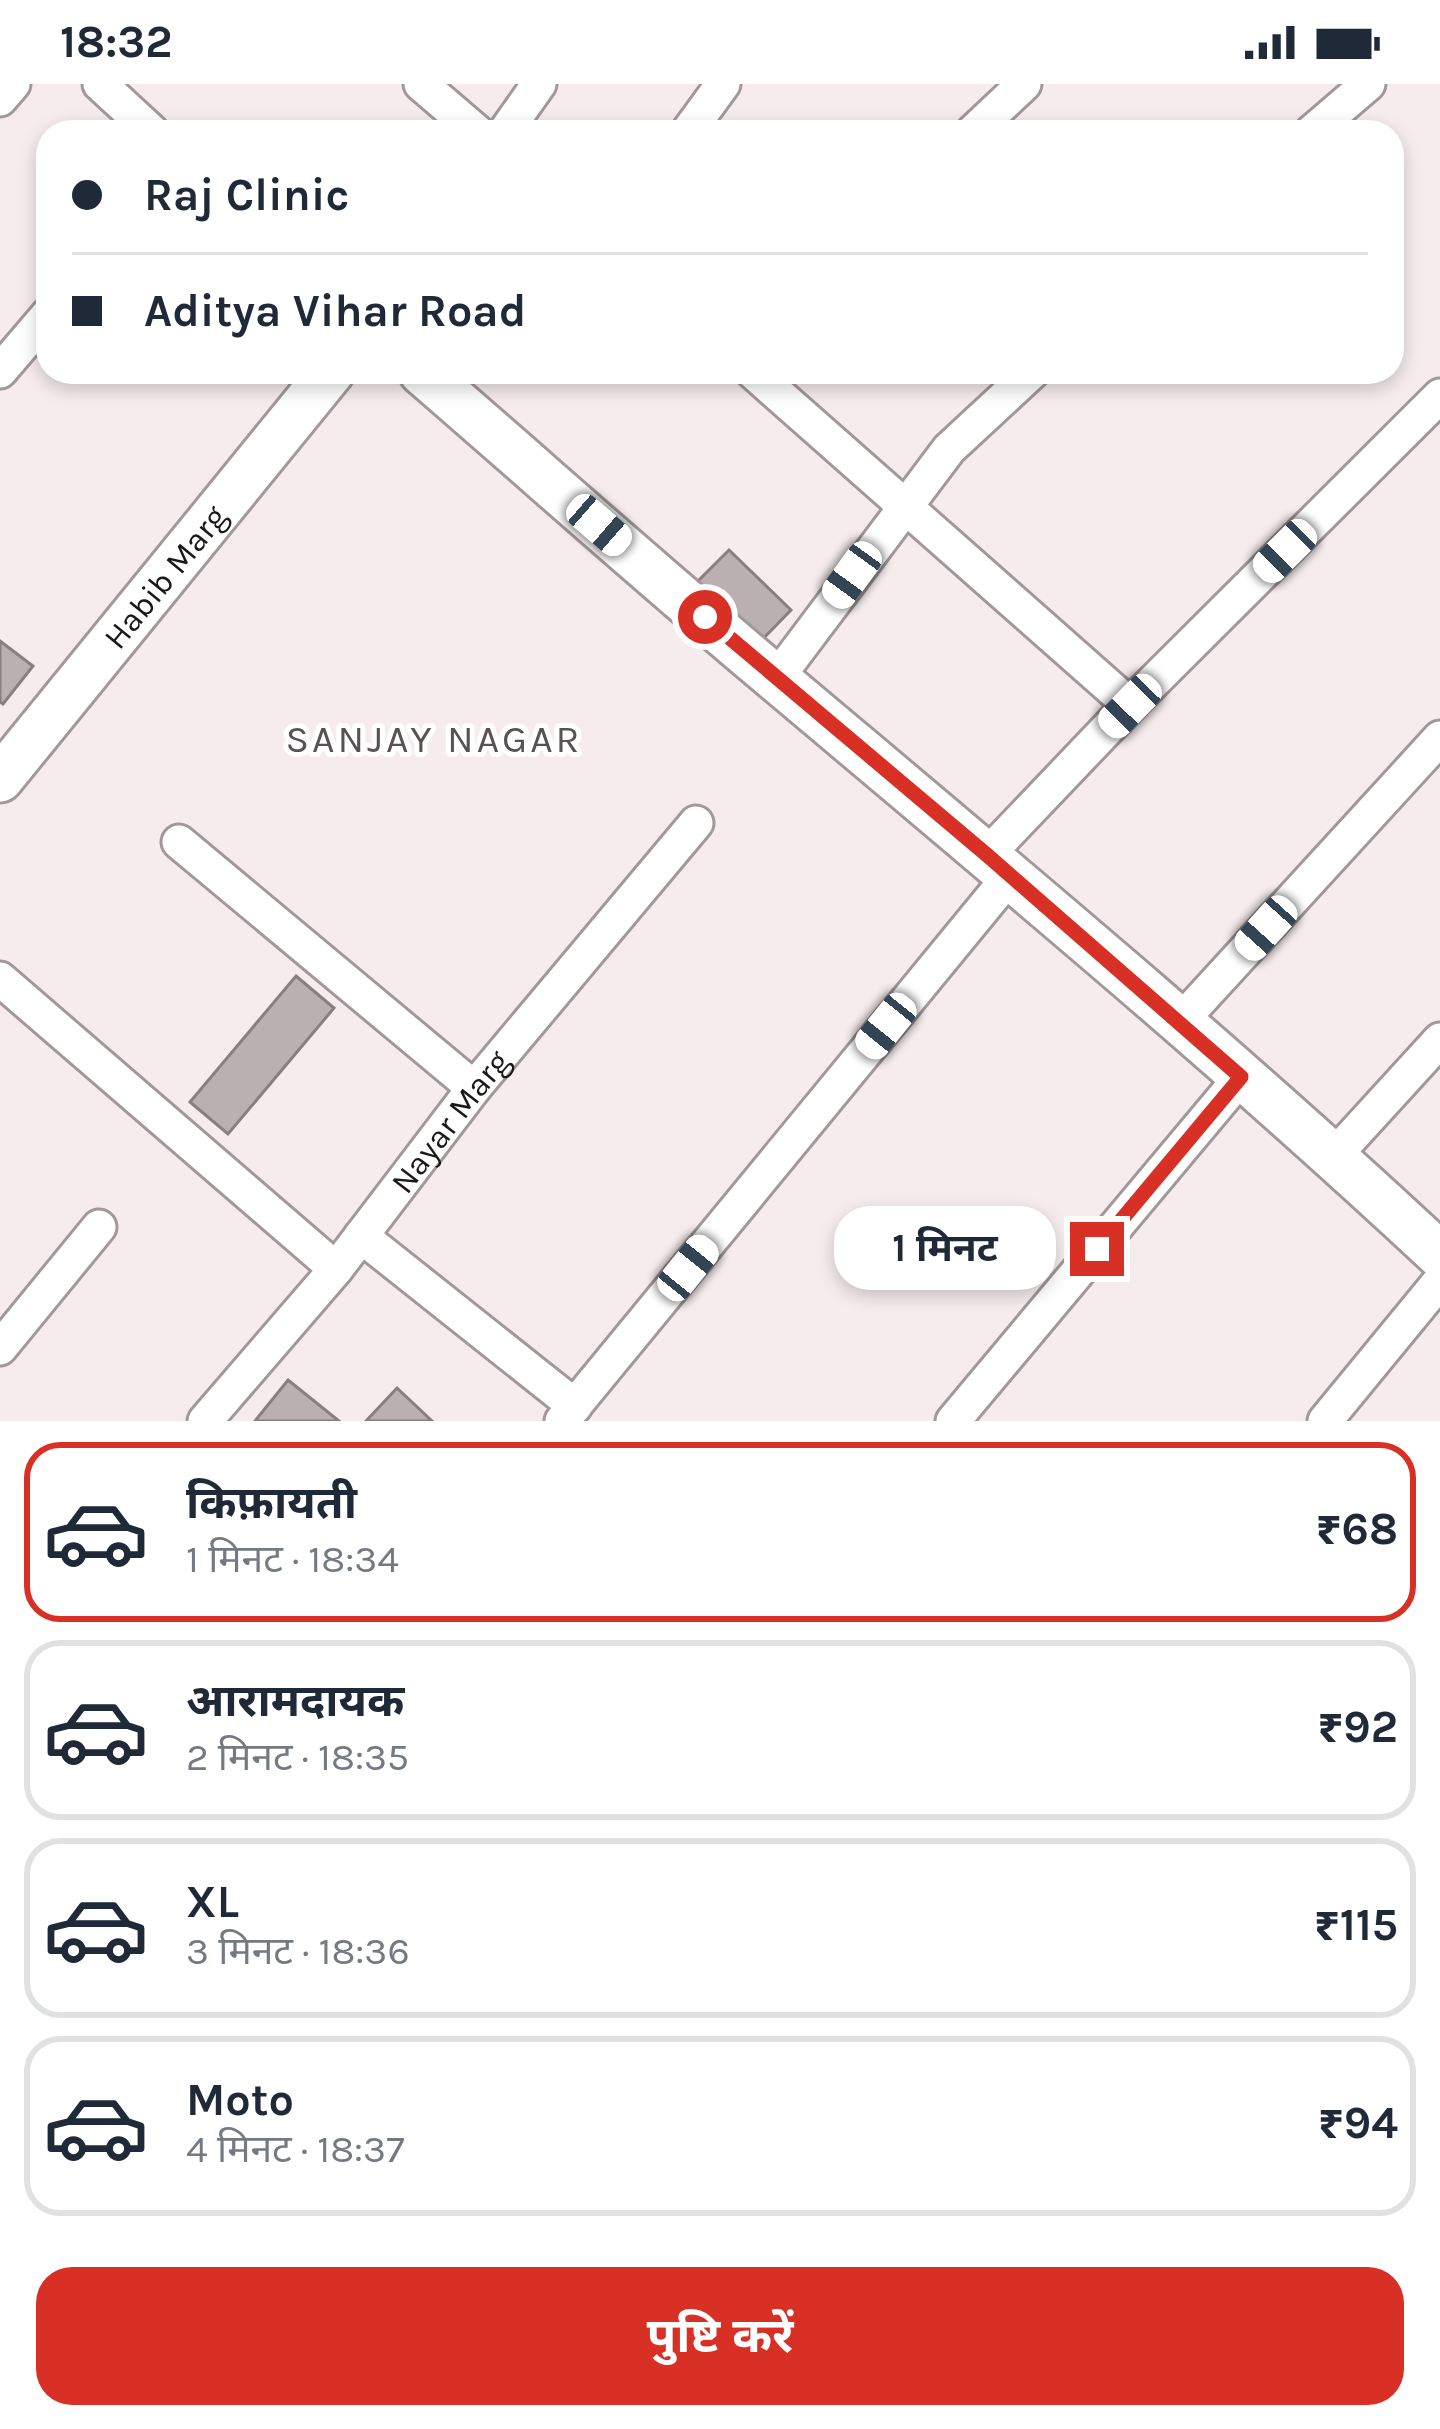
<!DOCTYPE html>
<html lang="hi">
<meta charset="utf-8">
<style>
:root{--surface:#fff;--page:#f6f6f7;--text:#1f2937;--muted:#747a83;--line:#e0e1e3;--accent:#d93025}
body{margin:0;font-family:Karla,"Noto Sans Devanagari",sans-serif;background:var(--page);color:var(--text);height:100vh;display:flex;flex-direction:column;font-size:45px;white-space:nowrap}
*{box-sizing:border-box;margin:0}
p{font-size:39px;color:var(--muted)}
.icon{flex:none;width:66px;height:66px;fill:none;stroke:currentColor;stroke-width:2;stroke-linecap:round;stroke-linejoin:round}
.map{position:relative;height:1337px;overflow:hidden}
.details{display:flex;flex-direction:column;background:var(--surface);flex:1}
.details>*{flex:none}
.top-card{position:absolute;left:36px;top:36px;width:1368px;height:264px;border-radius:36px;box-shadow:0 6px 18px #0003;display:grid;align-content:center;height:264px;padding:0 36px;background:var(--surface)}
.end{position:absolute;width:54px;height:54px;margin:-27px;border:15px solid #d93025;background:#fff;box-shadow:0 0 0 6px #fff}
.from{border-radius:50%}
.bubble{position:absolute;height:84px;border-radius:36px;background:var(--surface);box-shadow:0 6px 18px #0003;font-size:39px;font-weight:700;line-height:84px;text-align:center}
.car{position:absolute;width:36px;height:72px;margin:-36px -18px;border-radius:15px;box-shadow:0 0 9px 3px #0007;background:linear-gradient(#fff 24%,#345 0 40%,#fff 0 76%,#345 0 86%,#fff 0)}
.top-card b{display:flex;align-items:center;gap:42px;height:114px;font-size:45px}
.top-card b+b{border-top:3px solid var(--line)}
.top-card i{width:30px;height:30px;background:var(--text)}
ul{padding:21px 0 0;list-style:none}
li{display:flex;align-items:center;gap:36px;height:180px;margin:0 24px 18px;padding:0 12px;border:6px solid var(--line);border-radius:36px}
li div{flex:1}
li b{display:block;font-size:45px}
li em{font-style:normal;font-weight:700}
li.active{border-color:var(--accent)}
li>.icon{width:108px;height:108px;stroke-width:1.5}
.cta{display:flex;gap:24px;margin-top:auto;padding:24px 36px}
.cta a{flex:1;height:138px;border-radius:36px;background:var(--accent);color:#fff;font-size:48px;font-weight:700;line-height:138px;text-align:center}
.status{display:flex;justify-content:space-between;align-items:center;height:84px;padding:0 60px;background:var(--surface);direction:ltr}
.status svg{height:33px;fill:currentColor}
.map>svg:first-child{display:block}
.building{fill:#bab0b2;stroke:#887f80;stroke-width:3}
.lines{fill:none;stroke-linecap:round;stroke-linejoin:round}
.street-casing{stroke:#a2989a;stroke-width:39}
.secondary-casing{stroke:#a2989a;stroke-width:51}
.street{stroke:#fff;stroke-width:33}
.secondary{stroke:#fff;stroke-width:45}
.route{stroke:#d93025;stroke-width:15}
.labels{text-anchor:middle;stroke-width:10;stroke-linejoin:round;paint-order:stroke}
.street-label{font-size:33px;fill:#1b1818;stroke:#fff}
.quarter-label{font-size:39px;letter-spacing:3px;fill:#595152;stroke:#fff}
</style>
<div class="status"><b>18:32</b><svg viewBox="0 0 49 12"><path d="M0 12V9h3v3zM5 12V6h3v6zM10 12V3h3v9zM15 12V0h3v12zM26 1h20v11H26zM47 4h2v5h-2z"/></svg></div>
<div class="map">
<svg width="1440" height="1337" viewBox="0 0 1440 1337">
<rect width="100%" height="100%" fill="#f6eced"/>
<g class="building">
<polygon points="729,466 791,526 754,564 692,503"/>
<polygon points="0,557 33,582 3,620 0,618"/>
<polygon points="296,892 334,924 228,1050 190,1018"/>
<polygon points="288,1296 339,1337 255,1337"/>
<polygon points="397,1304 432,1337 366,1337"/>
</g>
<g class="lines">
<g class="street-casing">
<g id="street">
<polyline points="100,0 152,48"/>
<polyline points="421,0 477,48"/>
<polyline points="0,15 13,0"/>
<polyline points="505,48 539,0"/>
<polyline points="688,48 723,0"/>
<polyline points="973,48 1024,0"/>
<polyline points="1312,48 1368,0"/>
<polyline points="0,287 48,231"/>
<polyline points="753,288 1130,621"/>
<polyline points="776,595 949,365 1032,288"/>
<polyline points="179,758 474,1004"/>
<polyline points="987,771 1130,621 1440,312"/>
<polyline points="0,895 336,1185"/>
<polyline points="1179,939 1440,654"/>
<polyline points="1334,1072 1440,956"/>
<polyline points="361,1152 575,1322"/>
<polyline points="0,1264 99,1143"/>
<path id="s1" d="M 205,1337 L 336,1185 L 474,1004 L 696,739"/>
<polyline points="562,1337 1009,793"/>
<polyline points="953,1337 1241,993"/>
<polyline points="1325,1337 1440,1197"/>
</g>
</g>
<g class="secondary-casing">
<g id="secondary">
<path d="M 422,288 C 541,391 659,497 780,598 C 1003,786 1227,972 1440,1171"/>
<path id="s2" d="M 0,695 L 331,288"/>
</g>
</g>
<use href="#street" class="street"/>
<use href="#secondary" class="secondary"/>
</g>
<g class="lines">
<polyline class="route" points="705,533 987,771 1241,993 1097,1165"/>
</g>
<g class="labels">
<g class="street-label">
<text dy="12" stroke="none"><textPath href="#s2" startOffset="261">Habib Marg</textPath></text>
<text dy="12" stroke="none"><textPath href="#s1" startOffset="387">Nayar Marg</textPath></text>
</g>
<g class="quarter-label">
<text x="434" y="668">SANJAY NAGAR</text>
</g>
</g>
</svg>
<i class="end from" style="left:705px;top:533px"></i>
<i class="end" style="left:1097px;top:1165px"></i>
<div class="bubble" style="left:834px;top:1122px;width:222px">1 मिनट</div>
<i class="car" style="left:599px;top:441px;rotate:131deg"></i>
<i class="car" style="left:1285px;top:467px;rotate:225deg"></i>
<i class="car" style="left:852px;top:491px;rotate:216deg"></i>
<i class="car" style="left:1130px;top:622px;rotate:224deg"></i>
<i class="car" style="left:1266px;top:844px;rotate:222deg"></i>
<i class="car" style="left:886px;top:942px;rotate:219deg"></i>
<i class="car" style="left:688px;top:1184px;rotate:39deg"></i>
<div class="top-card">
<b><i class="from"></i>Raj Clinic</b>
<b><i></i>Aditya Vihar Road</b>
</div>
</div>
<section class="details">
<ul>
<li class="active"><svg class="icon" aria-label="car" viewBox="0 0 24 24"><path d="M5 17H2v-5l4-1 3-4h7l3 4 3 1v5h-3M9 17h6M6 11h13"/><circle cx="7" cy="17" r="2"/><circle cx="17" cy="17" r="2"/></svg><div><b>किफ़ायती</b><p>1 मिनट · 18:34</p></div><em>₹68</em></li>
<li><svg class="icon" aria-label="car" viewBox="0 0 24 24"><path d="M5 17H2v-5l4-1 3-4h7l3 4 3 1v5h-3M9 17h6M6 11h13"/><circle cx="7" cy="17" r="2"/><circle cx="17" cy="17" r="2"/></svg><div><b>आरामदायक</b><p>2 मिनट · 18:35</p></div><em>₹92</em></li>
<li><svg class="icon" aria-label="car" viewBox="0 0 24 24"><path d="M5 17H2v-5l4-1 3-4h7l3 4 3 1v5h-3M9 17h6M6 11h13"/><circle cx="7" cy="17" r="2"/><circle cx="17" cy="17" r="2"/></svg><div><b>XL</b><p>3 मिनट · 18:36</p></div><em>₹115</em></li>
<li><svg class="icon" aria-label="car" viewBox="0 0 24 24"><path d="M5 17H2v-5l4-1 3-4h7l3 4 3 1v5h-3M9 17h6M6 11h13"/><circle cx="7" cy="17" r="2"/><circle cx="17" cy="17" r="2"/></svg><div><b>Moto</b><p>4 मिनट · 18:37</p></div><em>₹94</em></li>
</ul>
<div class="cta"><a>पुष्टि करें</a></div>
</section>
